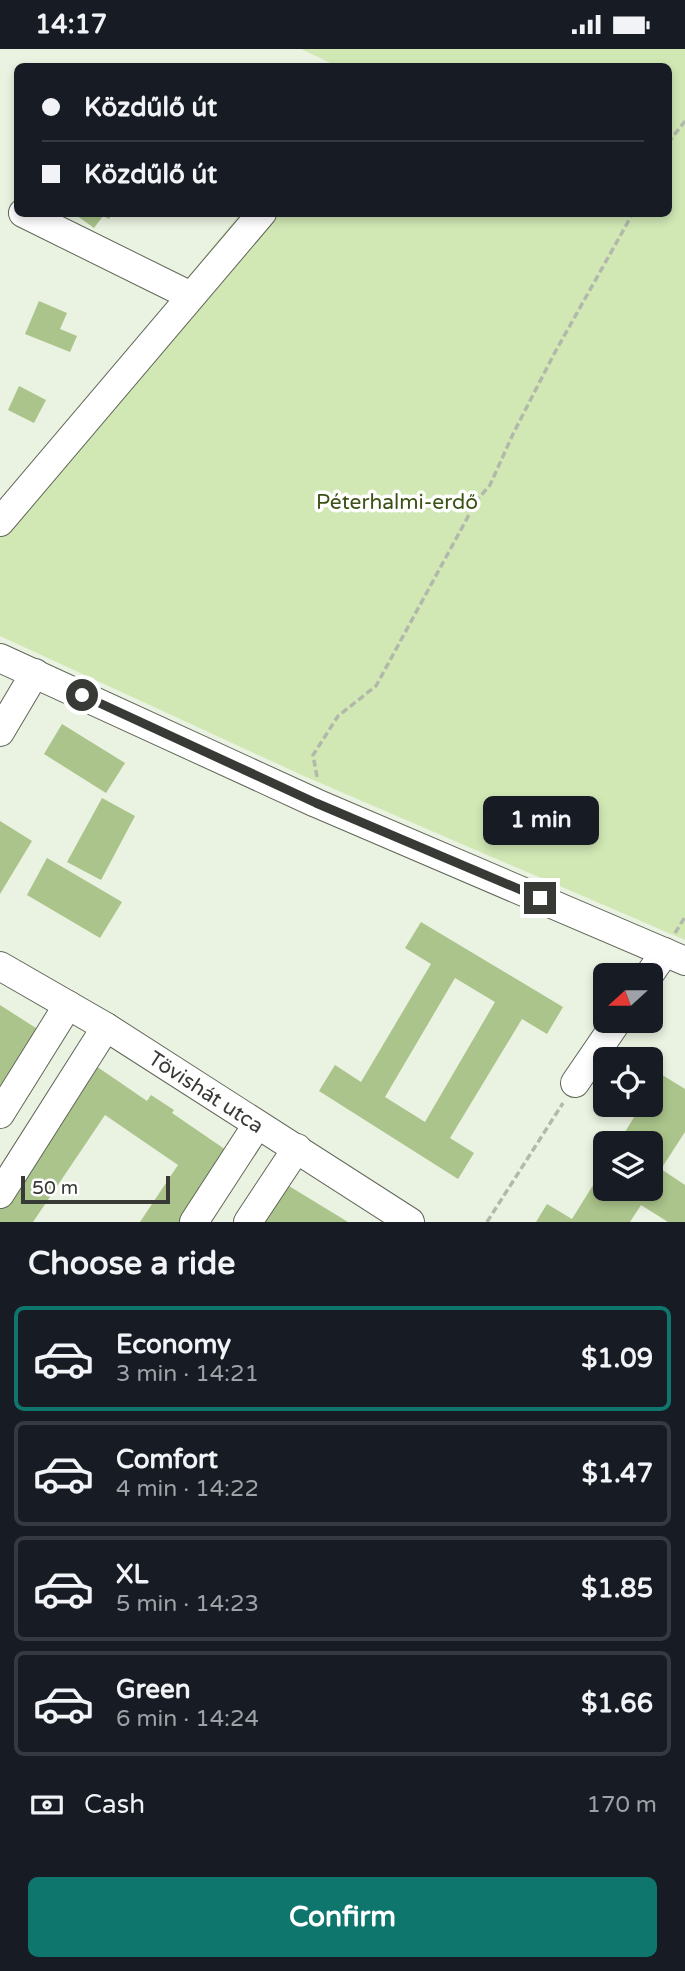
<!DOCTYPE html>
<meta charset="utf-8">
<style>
:root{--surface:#171b24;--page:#242831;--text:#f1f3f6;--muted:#9ea1a6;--line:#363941;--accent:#0f766e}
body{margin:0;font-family:"Varela Round",sans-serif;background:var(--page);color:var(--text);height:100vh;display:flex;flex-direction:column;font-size:26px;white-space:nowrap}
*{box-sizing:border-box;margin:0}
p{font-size:23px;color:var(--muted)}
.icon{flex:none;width:38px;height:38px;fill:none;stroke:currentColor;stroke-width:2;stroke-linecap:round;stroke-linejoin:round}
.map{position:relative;height:1173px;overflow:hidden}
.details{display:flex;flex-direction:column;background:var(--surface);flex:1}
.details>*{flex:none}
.guide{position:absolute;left:14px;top:14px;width:658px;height:154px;border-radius:10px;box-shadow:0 4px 10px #0003;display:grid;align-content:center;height:154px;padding:0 28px;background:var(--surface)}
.needle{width:46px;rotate:249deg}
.buttons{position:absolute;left:593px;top:914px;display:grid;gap:14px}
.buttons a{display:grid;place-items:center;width:70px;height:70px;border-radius:10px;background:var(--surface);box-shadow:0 4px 10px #0003;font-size:35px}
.scale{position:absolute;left:21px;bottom:18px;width:149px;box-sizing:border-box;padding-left:7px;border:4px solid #383b35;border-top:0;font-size:19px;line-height:24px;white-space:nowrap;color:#383b35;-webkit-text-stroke:5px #fff;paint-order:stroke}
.end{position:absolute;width:32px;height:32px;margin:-16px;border:9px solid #383b35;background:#fff;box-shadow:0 0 0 4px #fff}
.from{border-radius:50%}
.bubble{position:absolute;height:49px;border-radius:10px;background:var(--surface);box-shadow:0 4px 10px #0003;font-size:23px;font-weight:700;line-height:49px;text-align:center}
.guide b{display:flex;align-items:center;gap:24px;height:66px;font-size:26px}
.guide b+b{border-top:2px solid var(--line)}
.guide i{width:18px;height:18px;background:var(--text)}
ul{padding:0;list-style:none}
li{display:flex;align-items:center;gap:21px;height:105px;margin:0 14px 10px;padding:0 14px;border:4px solid var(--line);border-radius:10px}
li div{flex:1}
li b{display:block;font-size:26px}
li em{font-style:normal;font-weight:700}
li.active{border-color:var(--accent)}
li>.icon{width:63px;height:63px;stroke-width:1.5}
h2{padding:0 28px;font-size:32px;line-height:84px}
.pay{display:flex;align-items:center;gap:18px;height:77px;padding:0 28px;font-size:26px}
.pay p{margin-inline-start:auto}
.cta{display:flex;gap:14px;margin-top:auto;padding:14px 28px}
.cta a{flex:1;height:80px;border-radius:10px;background:var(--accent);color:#fff;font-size:28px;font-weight:700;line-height:80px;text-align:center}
.status{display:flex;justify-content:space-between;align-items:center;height:49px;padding:0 35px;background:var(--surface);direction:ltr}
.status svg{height:19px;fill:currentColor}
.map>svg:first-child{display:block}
.green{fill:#d1e8b5}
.building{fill:#aac48b;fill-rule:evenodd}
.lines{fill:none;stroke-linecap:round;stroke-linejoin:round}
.minor-casing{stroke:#616759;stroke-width:30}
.path{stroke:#b2b9ab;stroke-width:3.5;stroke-dasharray:7 3.5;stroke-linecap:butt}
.minor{stroke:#fff;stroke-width:28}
.route{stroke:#383b35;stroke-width:9}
.labels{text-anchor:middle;stroke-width:7;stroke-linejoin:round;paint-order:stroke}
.park-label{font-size:21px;fill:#3b5215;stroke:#fff}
.street-label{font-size:21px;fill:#383b35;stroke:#fff}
</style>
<div class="status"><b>14:17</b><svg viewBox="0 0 49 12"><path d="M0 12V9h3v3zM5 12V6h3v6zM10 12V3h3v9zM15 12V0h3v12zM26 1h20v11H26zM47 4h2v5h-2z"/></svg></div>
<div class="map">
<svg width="685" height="1173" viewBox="0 0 685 1173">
<rect width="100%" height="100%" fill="#eaf2e1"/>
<polygon class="green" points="301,0 685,0 685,891 304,727 0,587 0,455 240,165 668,164 668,18 339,18"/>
<g class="building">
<polygon points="73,164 113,164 109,170 103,167 94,179"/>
<polygon points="39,252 67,264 60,280 77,287 70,303 25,285"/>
<polygon points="19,337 46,351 34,374 8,361"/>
<polygon points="62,675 125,714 106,744 44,705"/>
<polygon points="102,749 135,767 101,831 67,813"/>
<polygon points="0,772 32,792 0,845"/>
<polygon points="47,809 122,853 100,889 27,846"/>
<path d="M 421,873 L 563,958 L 547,985 L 522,970 L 450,1089 L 474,1104 L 458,1130 L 319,1042 L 335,1016 L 361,1033 L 431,915 L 405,899 ZM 455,929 L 495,953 L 425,1073 L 385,1048 Z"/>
<polygon points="0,956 39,981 0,1044"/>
<polygon points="96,1017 147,1052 151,1046 174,1061 172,1064 229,1103 181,1173 140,1173 178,1116 105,1066 33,1173 0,1173 0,1159"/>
<polygon points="651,1019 685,1040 685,1083 661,1120 685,1136 685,1173 668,1173 641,1156 630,1173 536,1173 547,1155 572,1170 600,1125 593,1121 606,1100 606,1139 651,1139 651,1094 609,1094 615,1084 622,1088 642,1055 651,1055"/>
<polygon points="284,1134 348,1173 260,1173"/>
</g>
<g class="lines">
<g class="minor-casing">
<g id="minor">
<polyline points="23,164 191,247"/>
<polyline points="0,473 262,164"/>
<polyline points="0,609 316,754 685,912"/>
<polyline points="0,683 35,624"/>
<polyline points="0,917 106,978 410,1173"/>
<polyline points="649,926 665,903"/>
<polyline points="575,1034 618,971"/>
<polyline points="0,1065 68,956"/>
<polyline points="0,1145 106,978"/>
<polyline points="194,1173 257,1076"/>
<polyline points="248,1173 297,1099"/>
</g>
</g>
<g class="path">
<polyline points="668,94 685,72"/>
<polyline points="317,728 313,706 315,703 338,667 376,637 477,451 490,436 513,385 554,305 633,164"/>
<polyline points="675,884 685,868"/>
<polyline points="487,1173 563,1054"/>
</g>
<use href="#minor" class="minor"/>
</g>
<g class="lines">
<polyline class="route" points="82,646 316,754 540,849"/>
</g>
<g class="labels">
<g class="park-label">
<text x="397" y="460">Péterhalmi-erdő</text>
</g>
<g class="street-label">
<text transform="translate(206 1043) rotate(33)" y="7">Tövishát utca</text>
</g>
</g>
</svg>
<div class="buttons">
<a><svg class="needle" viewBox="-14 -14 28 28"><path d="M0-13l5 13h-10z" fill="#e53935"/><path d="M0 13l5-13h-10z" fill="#9ea1a6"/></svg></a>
<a><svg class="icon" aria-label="locate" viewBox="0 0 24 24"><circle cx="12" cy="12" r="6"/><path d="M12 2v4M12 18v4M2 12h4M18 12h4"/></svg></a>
<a><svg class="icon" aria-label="layers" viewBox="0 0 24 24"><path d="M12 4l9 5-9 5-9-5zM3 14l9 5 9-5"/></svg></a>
</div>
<div class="scale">50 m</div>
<i class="end from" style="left:82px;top:646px"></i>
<i class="end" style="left:540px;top:849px"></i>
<div class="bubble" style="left:483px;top:747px;width:116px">1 min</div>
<div class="guide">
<b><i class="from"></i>Közdűlő út</b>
<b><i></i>Közdűlő út</b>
</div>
</div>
<section class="details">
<h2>Choose a ride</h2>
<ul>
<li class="active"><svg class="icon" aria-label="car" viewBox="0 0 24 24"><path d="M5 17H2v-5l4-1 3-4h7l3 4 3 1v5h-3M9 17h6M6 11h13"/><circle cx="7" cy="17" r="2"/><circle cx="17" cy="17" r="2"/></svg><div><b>Economy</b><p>3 min · 14:21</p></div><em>$1.09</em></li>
<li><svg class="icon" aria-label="car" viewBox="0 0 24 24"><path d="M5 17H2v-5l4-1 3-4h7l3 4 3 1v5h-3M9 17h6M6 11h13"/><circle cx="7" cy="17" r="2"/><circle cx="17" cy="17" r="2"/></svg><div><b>Comfort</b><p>4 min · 14:22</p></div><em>$1.47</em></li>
<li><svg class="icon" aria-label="car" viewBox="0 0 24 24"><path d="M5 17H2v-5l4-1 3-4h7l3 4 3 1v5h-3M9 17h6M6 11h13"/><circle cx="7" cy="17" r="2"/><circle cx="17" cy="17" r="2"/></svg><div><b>XL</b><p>5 min · 14:23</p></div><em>$1.85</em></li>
<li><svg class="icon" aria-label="car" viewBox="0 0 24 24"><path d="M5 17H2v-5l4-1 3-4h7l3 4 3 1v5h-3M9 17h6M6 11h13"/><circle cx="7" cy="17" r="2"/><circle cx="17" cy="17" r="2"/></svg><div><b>Green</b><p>6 min · 14:24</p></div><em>$1.66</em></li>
</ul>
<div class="pay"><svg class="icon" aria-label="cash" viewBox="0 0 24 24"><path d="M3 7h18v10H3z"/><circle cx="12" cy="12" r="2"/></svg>Cash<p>170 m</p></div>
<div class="cta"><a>Confirm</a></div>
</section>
